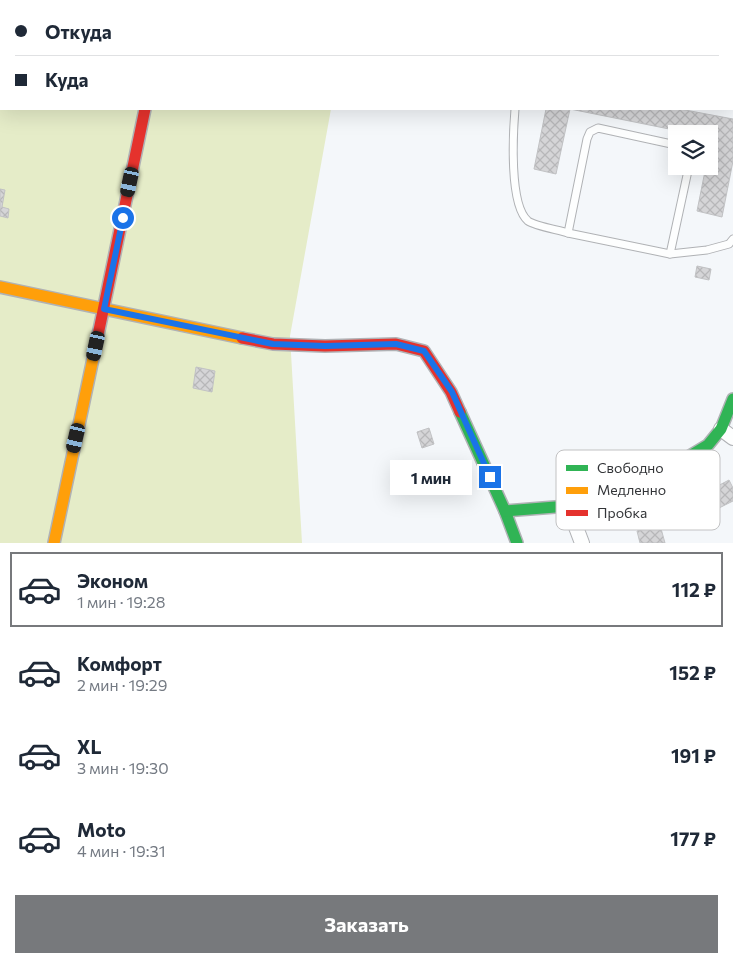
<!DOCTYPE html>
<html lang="ru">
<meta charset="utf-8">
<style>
:root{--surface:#fff;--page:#f2f2f3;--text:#1f2937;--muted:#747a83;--line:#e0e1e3;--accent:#77797c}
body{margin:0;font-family:Commissioner,sans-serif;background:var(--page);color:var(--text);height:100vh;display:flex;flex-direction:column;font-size:19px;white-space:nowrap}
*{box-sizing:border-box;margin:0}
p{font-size:16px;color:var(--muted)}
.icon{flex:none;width:28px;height:28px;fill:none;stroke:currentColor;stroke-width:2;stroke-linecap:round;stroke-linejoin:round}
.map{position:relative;height:543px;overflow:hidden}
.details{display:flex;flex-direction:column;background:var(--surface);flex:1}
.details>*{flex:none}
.hud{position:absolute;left:0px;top:0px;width:734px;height:110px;box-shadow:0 5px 20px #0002;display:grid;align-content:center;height:110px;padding:0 15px;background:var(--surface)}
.tools{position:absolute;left:668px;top:125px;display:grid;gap:10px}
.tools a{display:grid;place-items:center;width:50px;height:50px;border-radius:0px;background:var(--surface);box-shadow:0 5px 20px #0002;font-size:25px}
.end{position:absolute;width:22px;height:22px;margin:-11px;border:6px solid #1a73e8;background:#fff;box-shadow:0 0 0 2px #fff}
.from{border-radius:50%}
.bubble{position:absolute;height:35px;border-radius:0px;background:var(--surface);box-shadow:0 5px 20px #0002;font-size:16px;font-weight:700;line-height:35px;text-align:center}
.car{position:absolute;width:15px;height:30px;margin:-15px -8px;border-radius:6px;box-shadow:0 0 4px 1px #0007;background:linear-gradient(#222 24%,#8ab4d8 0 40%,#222 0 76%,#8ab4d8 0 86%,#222 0)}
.hud b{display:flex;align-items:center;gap:18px;height:48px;font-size:19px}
.hud b+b{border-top:1px solid var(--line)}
.hud i{width:12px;height:12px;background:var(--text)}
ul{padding:9px 0 0;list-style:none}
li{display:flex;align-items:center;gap:15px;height:75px;margin:0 10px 8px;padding:0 5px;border:2px solid transparent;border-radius:0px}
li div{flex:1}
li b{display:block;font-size:19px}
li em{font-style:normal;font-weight:700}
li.current{border-color:var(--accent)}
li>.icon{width:45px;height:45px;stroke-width:1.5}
.cta{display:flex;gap:10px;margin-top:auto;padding:10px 15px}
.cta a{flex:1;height:58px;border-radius:0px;background:var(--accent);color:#fff;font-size:20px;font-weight:700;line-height:58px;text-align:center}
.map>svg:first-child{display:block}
.garden{fill:#e5ecc8}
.building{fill:url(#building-cross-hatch);stroke:#c1c2c4}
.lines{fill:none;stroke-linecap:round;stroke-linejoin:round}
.lane-casing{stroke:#b0b2b5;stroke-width:9}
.street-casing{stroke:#b0b2b5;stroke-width:16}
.fast-casing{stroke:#b0b2b5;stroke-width:14}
.slow-casing{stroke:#b0b2b5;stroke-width:14}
.jam-casing{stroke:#b0b2b5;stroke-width:14}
.lane{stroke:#fdfefe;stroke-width:7}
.street{stroke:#fdfefe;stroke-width:14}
.fast{stroke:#30b455;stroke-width:11}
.slow{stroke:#ff9f0a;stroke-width:11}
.jam{stroke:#e5322d;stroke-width:11}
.route{stroke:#1a73e8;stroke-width:6}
.key{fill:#fff;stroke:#c2c2c3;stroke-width:1}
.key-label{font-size:14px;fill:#333538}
</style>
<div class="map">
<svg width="733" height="543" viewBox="0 0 733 543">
<defs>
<pattern id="building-cross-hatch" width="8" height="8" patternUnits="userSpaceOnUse" patternTransform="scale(1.25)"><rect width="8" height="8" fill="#d5d5d7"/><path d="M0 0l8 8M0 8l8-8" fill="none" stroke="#b7b7b9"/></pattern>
</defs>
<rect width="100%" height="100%" fill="#f4f7fa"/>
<polygon class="garden" points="0,0 350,0 350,1 1,1 1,109 331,109 290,336 302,543 0,543"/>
<g class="building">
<polygon points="546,109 680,109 733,119 733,161 722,217 697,211 706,166 709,166 709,153 712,137 709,137 709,134 694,134 570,109 556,174 534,169"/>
<polygon points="0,189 5,190 2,207 9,209 8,218 0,216"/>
<polygon points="697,266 711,269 709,280 695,277"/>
<polygon points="196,367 215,371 212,392 193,388"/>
<polygon points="429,428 434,444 422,448 417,432"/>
<polygon points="729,480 733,488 733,501 719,508 710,490"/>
<polygon points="660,525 665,543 640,543 637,531"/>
</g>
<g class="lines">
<g class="lane-casing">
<g id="lane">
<polyline points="626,0 632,1"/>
<polyline points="548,1 549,0"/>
<polyline points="732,22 733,22"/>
<polyline points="732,92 733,93"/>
<path d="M 515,109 C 513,133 509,205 528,221 C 535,226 559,230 568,233"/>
<polyline points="676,145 598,128 590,132 587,139 568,233 670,254 707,250 729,244 733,239"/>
<polyline points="670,254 689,166"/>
</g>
</g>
<g class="street-casing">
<g id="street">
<polyline points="166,1 167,0"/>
<polyline points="0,10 1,4"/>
<polyline points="721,429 733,438"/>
<polyline points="568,506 582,543"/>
</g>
</g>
<g class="fast-casing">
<g id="fast">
<polyline points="460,412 505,511 517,543"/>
<polyline points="505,511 568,506 613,496 650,480 708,445 721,429 733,399"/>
</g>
</g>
<g class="slow-casing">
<g id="slow">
<polyline points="0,287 242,338"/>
<polyline points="54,543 98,335"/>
</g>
</g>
<g class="jam-casing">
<g id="jam">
<polyline points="98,335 145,109"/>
<polyline points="242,338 273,344 325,346 396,344 424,351 451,392 460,412"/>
</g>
</g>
<use href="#lane" class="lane"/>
<use href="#street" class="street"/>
<use href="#fast" class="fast"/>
<use href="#slow" class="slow"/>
<use href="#jam" class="jam"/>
</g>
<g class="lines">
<polyline class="route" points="123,218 104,309 273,344 325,346 396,344 424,351 452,392 490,477"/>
</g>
<rect x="556" y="450" width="164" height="80" rx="8" class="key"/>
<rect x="566" y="465" width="22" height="6" fill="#30b455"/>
<rect x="566" y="487" width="22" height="7" fill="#ff9f0a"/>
<rect x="566" y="510" width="22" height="6" fill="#e5322d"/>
<g class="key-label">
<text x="597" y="473">Свободно</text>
<text x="597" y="495">Медленно</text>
<text x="597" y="518">Пробка</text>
</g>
</svg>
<div class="tools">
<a><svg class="icon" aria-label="layers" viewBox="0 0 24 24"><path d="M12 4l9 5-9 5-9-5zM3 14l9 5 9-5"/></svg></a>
</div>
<i class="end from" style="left:123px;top:218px"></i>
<i class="end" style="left:490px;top:477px"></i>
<div class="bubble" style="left:390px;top:460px;width:82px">1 мин</div>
<i class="car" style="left:130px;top:182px;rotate:192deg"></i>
<i class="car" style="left:96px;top:346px;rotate:192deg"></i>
<i class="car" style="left:76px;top:438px;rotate:193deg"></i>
<div class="hud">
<b><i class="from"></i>Откуда</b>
<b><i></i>Куда</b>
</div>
</div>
<section class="details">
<ul>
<li class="current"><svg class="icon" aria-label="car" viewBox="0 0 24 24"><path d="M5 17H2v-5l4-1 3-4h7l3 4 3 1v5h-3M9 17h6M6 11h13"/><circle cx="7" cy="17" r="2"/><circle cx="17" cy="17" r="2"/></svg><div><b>Эконом</b><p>1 мин · 19:28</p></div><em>112 ₽</em></li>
<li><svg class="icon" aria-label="car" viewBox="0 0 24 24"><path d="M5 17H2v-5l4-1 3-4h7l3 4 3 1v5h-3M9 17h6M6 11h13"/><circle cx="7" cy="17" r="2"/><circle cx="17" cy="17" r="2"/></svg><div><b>Комфорт</b><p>2 мин · 19:29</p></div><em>152 ₽</em></li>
<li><svg class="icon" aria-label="car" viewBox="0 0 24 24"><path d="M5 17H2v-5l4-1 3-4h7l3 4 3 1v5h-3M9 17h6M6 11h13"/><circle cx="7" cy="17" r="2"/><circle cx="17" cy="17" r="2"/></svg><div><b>XL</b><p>3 мин · 19:30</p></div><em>191 ₽</em></li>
<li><svg class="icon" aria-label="car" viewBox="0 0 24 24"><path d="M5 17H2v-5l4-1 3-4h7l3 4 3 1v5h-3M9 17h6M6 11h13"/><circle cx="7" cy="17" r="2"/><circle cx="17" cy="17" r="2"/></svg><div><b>Moto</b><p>4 мин · 19:31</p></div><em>177 ₽</em></li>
</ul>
<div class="cta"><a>Заказать</a></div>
</section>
